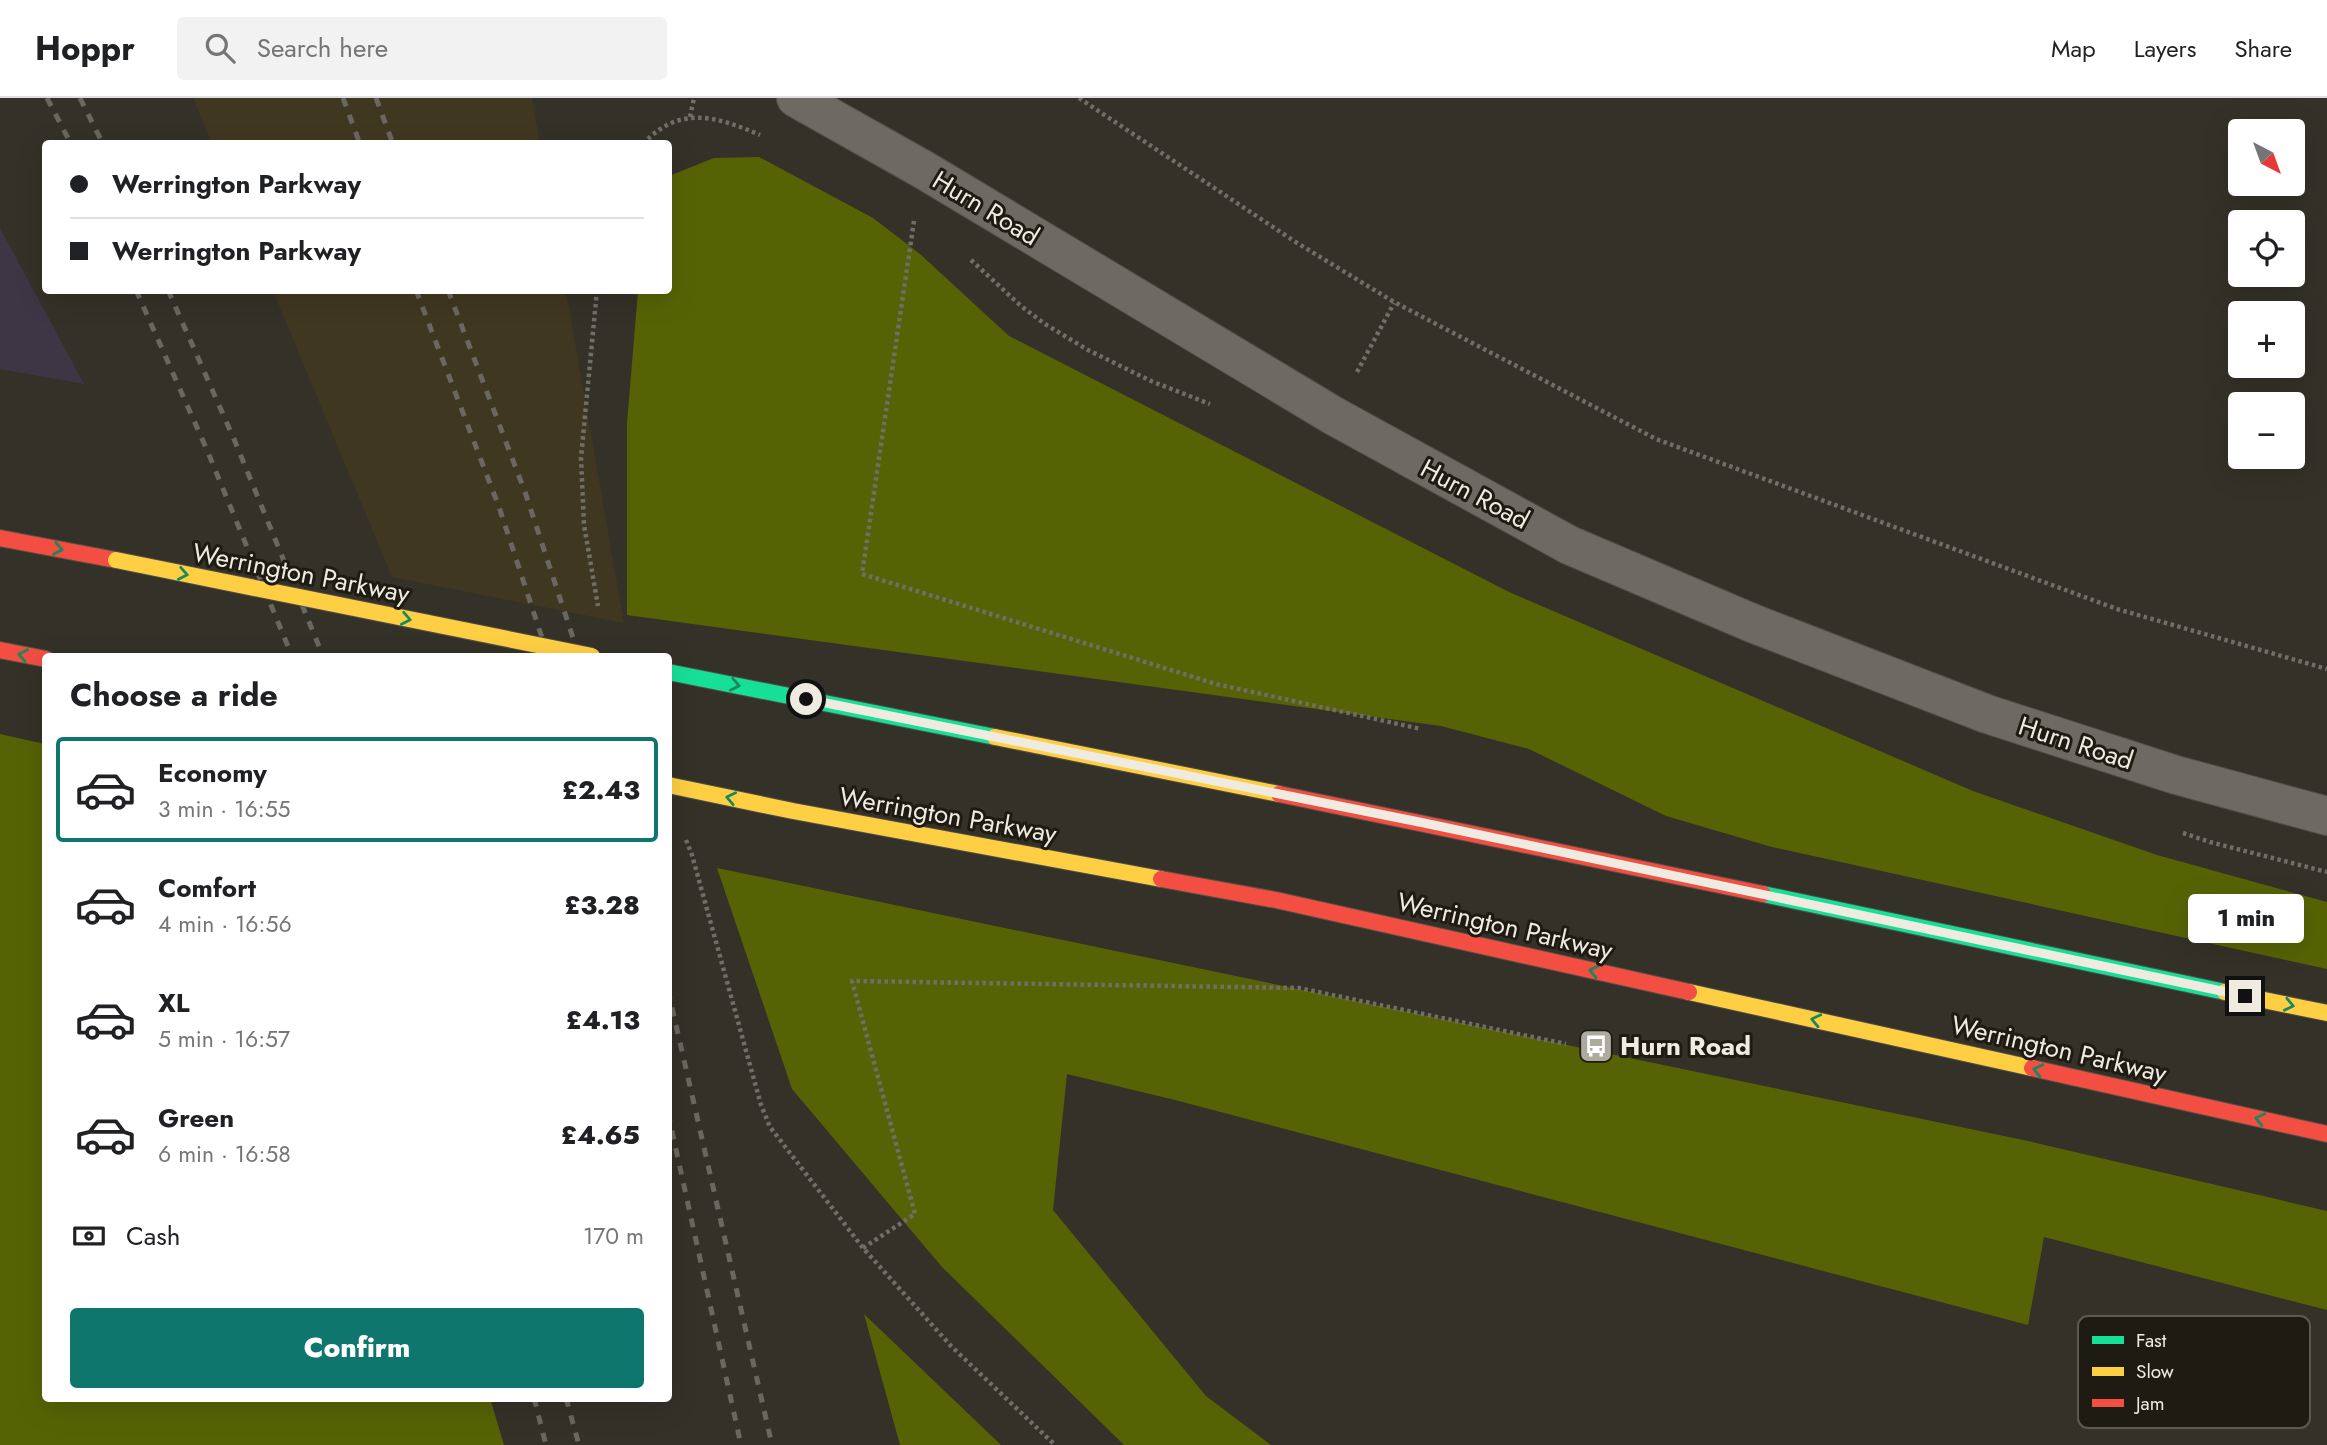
<!DOCTYPE html>
<meta charset="utf-8">
<style>
:root{--surface:#fff;--page:#f2f2f2;--text:#202124;--muted:#757577;--line:#e0e0e0;--accent:#0f766e}
body{margin:0;font-family:Jost,sans-serif;background:var(--page);color:var(--text);height:100vh;display:flex;flex-direction:column;font-size:26px;white-space:nowrap}
*{box-sizing:border-box;margin:0}
p{font-size:23px;color:var(--muted)}
.icon{flex:none;width:38px;height:38px;fill:none;stroke:currentColor;stroke-width:2;stroke-linecap:round;stroke-linejoin:round}
.map{position:relative;flex:1;overflow:hidden}
.panel{position:absolute;left:42px;top:555px;width:630px;height:749px;display:flex;flex-direction:column;background:var(--surface);border-radius:7px;box-shadow:0 7px 28px #0002}
.panel>*{flex:none}
.guide{position:absolute;left:42px;top:42px;width:630px;height:154px;border-radius:7px;box-shadow:0 7px 28px #0002;display:grid;align-content:center;height:154px;padding:0 28px;background:var(--surface)}
.needle{width:46px;rotate:139deg}
.controls{position:absolute;left:2228px;top:21px;display:grid;gap:14px}
.controls a{display:grid;place-items:center;width:77px;height:77px;border-radius:7px;background:var(--surface);box-shadow:0 7px 28px #0002;font-size:35px}
.end{position:absolute;width:32px;height:32px;margin:-16px;border:9px solid #efebe0;background:#111;box-shadow:0 0 0 4px #111}
.from{border-radius:50%}
.bubble{position:absolute;height:49px;border-radius:7px;background:var(--surface);box-shadow:0 7px 28px #0002;font-size:23px;font-weight:800;line-height:49px;text-align:center}
.guide b{display:flex;align-items:center;gap:24px;height:66px;font-size:26px}
.guide b+b{border-top:2px solid var(--line)}
.guide i{width:18px;height:18px;background:var(--text)}
ul{padding:0;list-style:none}
li{display:flex;align-items:center;gap:21px;height:105px;margin:0 14px 10px;padding:0 14px;border:4px solid transparent;border-radius:7px}
li div{flex:1}
li b{display:block;font-size:26px}
li em{font-style:normal;font-weight:800}
li.current{border-color:var(--accent)}
li>.icon{width:63px;height:63px;stroke-width:1.5}
h2{padding:0 28px;font-size:32px;line-height:84px}
.pay{display:flex;align-items:center;gap:18px;height:77px;padding:0 28px;font-size:26px}
.pay p{margin-inline-start:auto}
.action{display:flex;gap:14px;margin-top:auto;padding:14px 28px}
.action a{flex:1;height:80px;border-radius:7px;background:var(--accent);color:#fff;font-size:28px;font-weight:800;line-height:80px;text-align:center}
header{display:flex;align-items:center;gap:42px;box-sizing:border-box;height:98px;padding:0 35px;background:var(--surface);border-bottom:2px solid var(--line)}
header strong{font-size:33px}
nav{display:flex;gap:38px;margin-inline-start:auto;font-size:24px}
.search{width:490px;height:63px;background:var(--page);display:flex;align-items:center;gap:18px;box-sizing:border-box;padding:0 24px;border-radius:7px;color:var(--muted);font-size:26px}
.map>svg:first-child{display:block}
.built{fill:#403721}
.industrial{fill:#3e3644}
.forest{fill:#566305}
.lines{fill:none;stroke-linecap:round;stroke-linejoin:round}
.street-casing{stroke:#524f46;stroke-width:40}
.fast-casing{stroke:#524f46;stroke-width:18}
.slow-casing{stroke:#524f46;stroke-width:18}
.jam-casing{stroke:#524f46;stroke-width:18}
.path{stroke:#706e68;stroke-width:4.5;stroke-dasharray:3.5 3.5;stroke-linecap:butt}
.street{stroke:#6d6a64;stroke-width:38}
.fast{stroke:#16e098;stroke-width:16}
.slow{stroke:#ffcf43;stroke-width:16}
.jam{stroke:#f24e42;stroke-width:16}
.rail{stroke:#6a6760;stroke-width:5;stroke-dasharray:9 9;stroke-linecap:butt}
.slow-bridge-casing{stroke:#524f46;stroke-width:18;stroke-linecap:butt}
.slow-bridge{stroke:#ffcf43;stroke-width:16}
.oneway{stroke:#1a875c}
.route{stroke:#efebe0;stroke-width:9}
.labels{text-anchor:middle;stroke-width:6;stroke-linejoin:round;paint-order:stroke}
.street-label{font-size:26px;fill:#efebe0;stroke:#1e1b13}
.poi-label{font-size:26px;font-weight:bold;fill:#efebe0;stroke:#1e1b13;text-anchor:start}
.key{fill:#1e1b13;stroke:#5d5950;stroke-width:2}
.key-label{font-size:19px;fill:#efebe0}
</style>
<header>
<strong>Hoppr</strong>
<div class="search"><svg class="icon" aria-label="search" viewBox="0 0 24 24"><circle cx="10" cy="10" r="6"/><path d="M15 15l6 6"/></svg>Search here</div>
<nav><a>Map</a><a>Layers</a><a>Share</a></nav>
</header>
<div class="map">
<svg width="2327" height="1347" viewBox="0 0 2327 1347">
<rect width="100%" height="100%" fill="#343128"/>
<g class="built">
<polygon points="193,0 532,0 540,45 212,45"/>
<polygon points="273,193 566,193 624,525 392,479"/>
</g>
<polygon class="industrial" points="0,130 84,286 0,271"/>
<g class="forest">
<polygon points="759,59 873,120 920,156 1009,238 1509,494 1973,693 2157,757 2327,804 2327,871 1772,749 1666,718 1529,651 1441,628 627,517 627,325 638,193 668,192 669,78 714,60"/>
<polygon points="0,636 45,646 46,1300 490,1300 504,1347 0,1347"/>
<polygon points="717,770 2028,1043 2327,1113 2327,1212 2044,1139 2028,1227 1175,1002 1067,976 1053,1112 1206,1298 1271,1347 1124,1347 942,1169 792,991"/>
<polygon points="864,1216 1001,1347 900,1347"/>
</g>
<g class="lines">
<g class="street-casing">
<polyline id="street" points="796,0 924,72 1334,318 1569,447 1752,525 1987,616 2176,677 2327,718"/>
</g>
<g class="fast-casing">
<g id="fast">
<polyline points="668,574 995,639"/>
<polyline points="1763,796 2225,894"/>
</g>
</g>
<g class="slow-casing">
<g id="slow">
<polyline points="995,639 1279,696"/>
<polyline points="668,687 793,713 1161,781"/>
<polyline points="1689,894 2032,970"/>
<polyline points="2225,894 2327,915"/>
</g>
</g>
<g class="jam-casing">
<g id="jam">
<polyline points="0,440 116,462"/>
<polyline points="0,552 46,561"/>
<polyline points="1279,696 1763,796"/>
<polyline points="1161,781 1276,802 1689,894"/>
<polyline points="2032,970 2327,1036"/>
</g>
</g>
<g class="path">
<polyline points="1079,0 1294,143 1394,204 1656,341 2117,511 2327,571"/>
<polyline points="690,19 694,0"/>
<path d="M 643,46 C 679,7 716,18 760,37"/>
<polyline points="914,123 862,476 1216,586 1421,631"/>
<polyline points="971,162 1021,208 1045,226 1088,252 1151,283 1210,306"/>
<polyline points="597,192 581,360 584,427 598,508"/>
<polyline points="1357,274 1394,205"/>
<polyline points="2183,735 2210,744 2327,774"/>
<polyline points="686,742 692,757 761,1007 770,1029 863,1150 951,1248 1055,1347"/>
<polyline points="863,1150 915,1116 852,883 1299,890 1566,946"/>
</g>
<use href="#street" class="street"/>
<use href="#fast" class="fast"/>
<use href="#slow" class="slow"/>
<use href="#jam" class="jam"/>
<g class="rail">
<polyline points="47,0 71,46"/>
<polyline points="80,0 103,46"/>
<polyline points="343,0 360,46"/>
<polyline points="376,0 393,46"/>
<polyline points="136,192 207,352 292,558"/>
<polyline points="168,192 234,341 323,558"/>
<polyline points="416,192 499,409 548,558"/>
<polyline points="448,192 525,394 579,558"/>
<polyline points="668,892 772,1347"/>
<polyline points="668,1015 741,1347"/>
<polyline points="534,1300 546,1347"/>
<polyline points="566,1300 579,1347"/>
</g>
<g class="slow-bridge-casing">
<polyline id="slow-bridge" points="116,462 592,558"/>
</g>
<use href="#slow-bridge" class="slow-bridge"/>
</g>
<defs><path id="oneway-chevron" d="M-2-3.5L2.5 0L-2 3.5" fill="none" stroke-width="1.6" stroke-linecap="round" stroke-linejoin="round" transform="scale(1.75)"/></defs>
<g class="oneway">
<use href="#oneway-chevron" transform="translate(58 451) rotate(11)"/>
<use href="#oneway-chevron" transform="translate(183 476) rotate(11)"/>
<use href="#oneway-chevron" transform="translate(406 521) rotate(11)"/>
<use href="#oneway-chevron" transform="translate(23 557) rotate(-169)"/>
<use href="#oneway-chevron" transform="translate(735 587) rotate(11)"/>
<use href="#oneway-chevron" transform="translate(731 700) rotate(-168)"/>
<use href="#oneway-chevron" transform="translate(1594 873) rotate(-167)"/>
<use href="#oneway-chevron" transform="translate(2289 907) rotate(12)"/>
<use href="#oneway-chevron" transform="translate(1816 922) rotate(-167)"/>
<use href="#oneway-chevron" transform="translate(2038 972) rotate(-167)"/>
<use href="#oneway-chevron" transform="translate(2260 1021) rotate(-167)"/>
</g>
<g class="lines">
<polyline class="route" points="806,601 1424,725 2245,898"/>
</g>
<defs>
<g id="bus-square" transform="scale(1.75)"><rect x="-9" y="-9" width="18" height="18" rx="4" fill="#aeaaa0" stroke="#1e1b13"/><path d="M-5-6H5V4H4V6H2V4H-2V6H-4V4H-5ZM-3.5-4V0h7V-4ZM-3.5 1.2v1.5H-2V1.2ZM2 1.2v1.5H3.5V1.2Z" fill="#fff"/></g>
</defs>
<g fill-rule="evenodd">
<use href="#bus-square" x="1596" y="948"/>
</g>
<g class="labels">
<g class="street-label">
<text transform="translate(986 110) rotate(31)" y="9">Hurn Road</text>
<text transform="translate(1475 396) rotate(28)" y="9">Hurn Road</text>
<text transform="translate(301 475) rotate(11)" y="9">Werrington Parkway</text>
<text transform="translate(2076 645) rotate(18)" y="9">Hurn Road</text>
<text transform="translate(948 717) rotate(10)" y="9">Werrington Parkway</text>
<text transform="translate(1505 828) rotate(13)" y="9">Werrington Parkway</text>
<text transform="translate(2059 951) rotate(13)" y="9">Werrington Parkway</text>
</g>
<g class="poi-label">
<text x="1620" y="957">Hurn Road</text>
</g>
</g>
<rect x="2078" y="1218" width="232" height="112" rx="10" class="key"/>
<rect x="2092" y="1238" width="32" height="8" fill="#16e098"/>
<rect x="2092" y="1269" width="32" height="9" fill="#ffcf43"/>
<rect x="2092" y="1301" width="32" height="8" fill="#f24e42"/>
<g class="key-label">
<text x="2136" y="1249">Fast</text>
<text x="2136" y="1280">Slow</text>
<text x="2136" y="1312">Jam</text>
</g>
</svg>
<div class="controls">
<a><svg class="needle" viewBox="-14 -14 28 28"><path d="M0-13l5 13h-10z" fill="#e53935"/><path d="M0 13l5-13h-10z" fill="#757577"/></svg></a>
<a><svg class="icon" aria-label="locate" viewBox="0 0 24 24"><circle cx="12" cy="12" r="6"/><path d="M12 2v4M12 18v4M2 12h4M18 12h4"/></svg></a>
<a>+</a>
<a>−</a>
</div>
<i class="end from" style="left:806px;top:601px"></i>
<i class="end" style="left:2245px;top:898px"></i>
<div class="bubble" style="left:2188px;top:796px;width:116px">1 min</div>
<div class="guide">
<b><i class="from"></i>Werrington Parkway</b>
<b><i></i>Werrington Parkway</b>
</div>
<section class="panel">
<h2>Choose a ride</h2>
<ul>
<li class="current"><svg class="icon" aria-label="car" viewBox="0 0 24 24"><path d="M5 17H2v-5l4-1 3-4h7l3 4 3 1v5h-3M9 17h6M6 11h13"/><circle cx="7" cy="17" r="2"/><circle cx="17" cy="17" r="2"/></svg><div><b>Economy</b><p>3 min · 16:55</p></div><em>£2.43</em></li>
<li><svg class="icon" aria-label="car" viewBox="0 0 24 24"><path d="M5 17H2v-5l4-1 3-4h7l3 4 3 1v5h-3M9 17h6M6 11h13"/><circle cx="7" cy="17" r="2"/><circle cx="17" cy="17" r="2"/></svg><div><b>Comfort</b><p>4 min · 16:56</p></div><em>£3.28</em></li>
<li><svg class="icon" aria-label="car" viewBox="0 0 24 24"><path d="M5 17H2v-5l4-1 3-4h7l3 4 3 1v5h-3M9 17h6M6 11h13"/><circle cx="7" cy="17" r="2"/><circle cx="17" cy="17" r="2"/></svg><div><b>XL</b><p>5 min · 16:57</p></div><em>£4.13</em></li>
<li><svg class="icon" aria-label="car" viewBox="0 0 24 24"><path d="M5 17H2v-5l4-1 3-4h7l3 4 3 1v5h-3M9 17h6M6 11h13"/><circle cx="7" cy="17" r="2"/><circle cx="17" cy="17" r="2"/></svg><div><b>Green</b><p>6 min · 16:58</p></div><em>£4.65</em></li>
</ul>
<div class="pay"><svg class="icon" aria-label="cash" viewBox="0 0 24 24"><path d="M3 7h18v10H3z"/><circle cx="12" cy="12" r="2"/></svg>Cash<p>170 m</p></div>
<div class="action"><a>Confirm</a></div>
</section>
</div>
